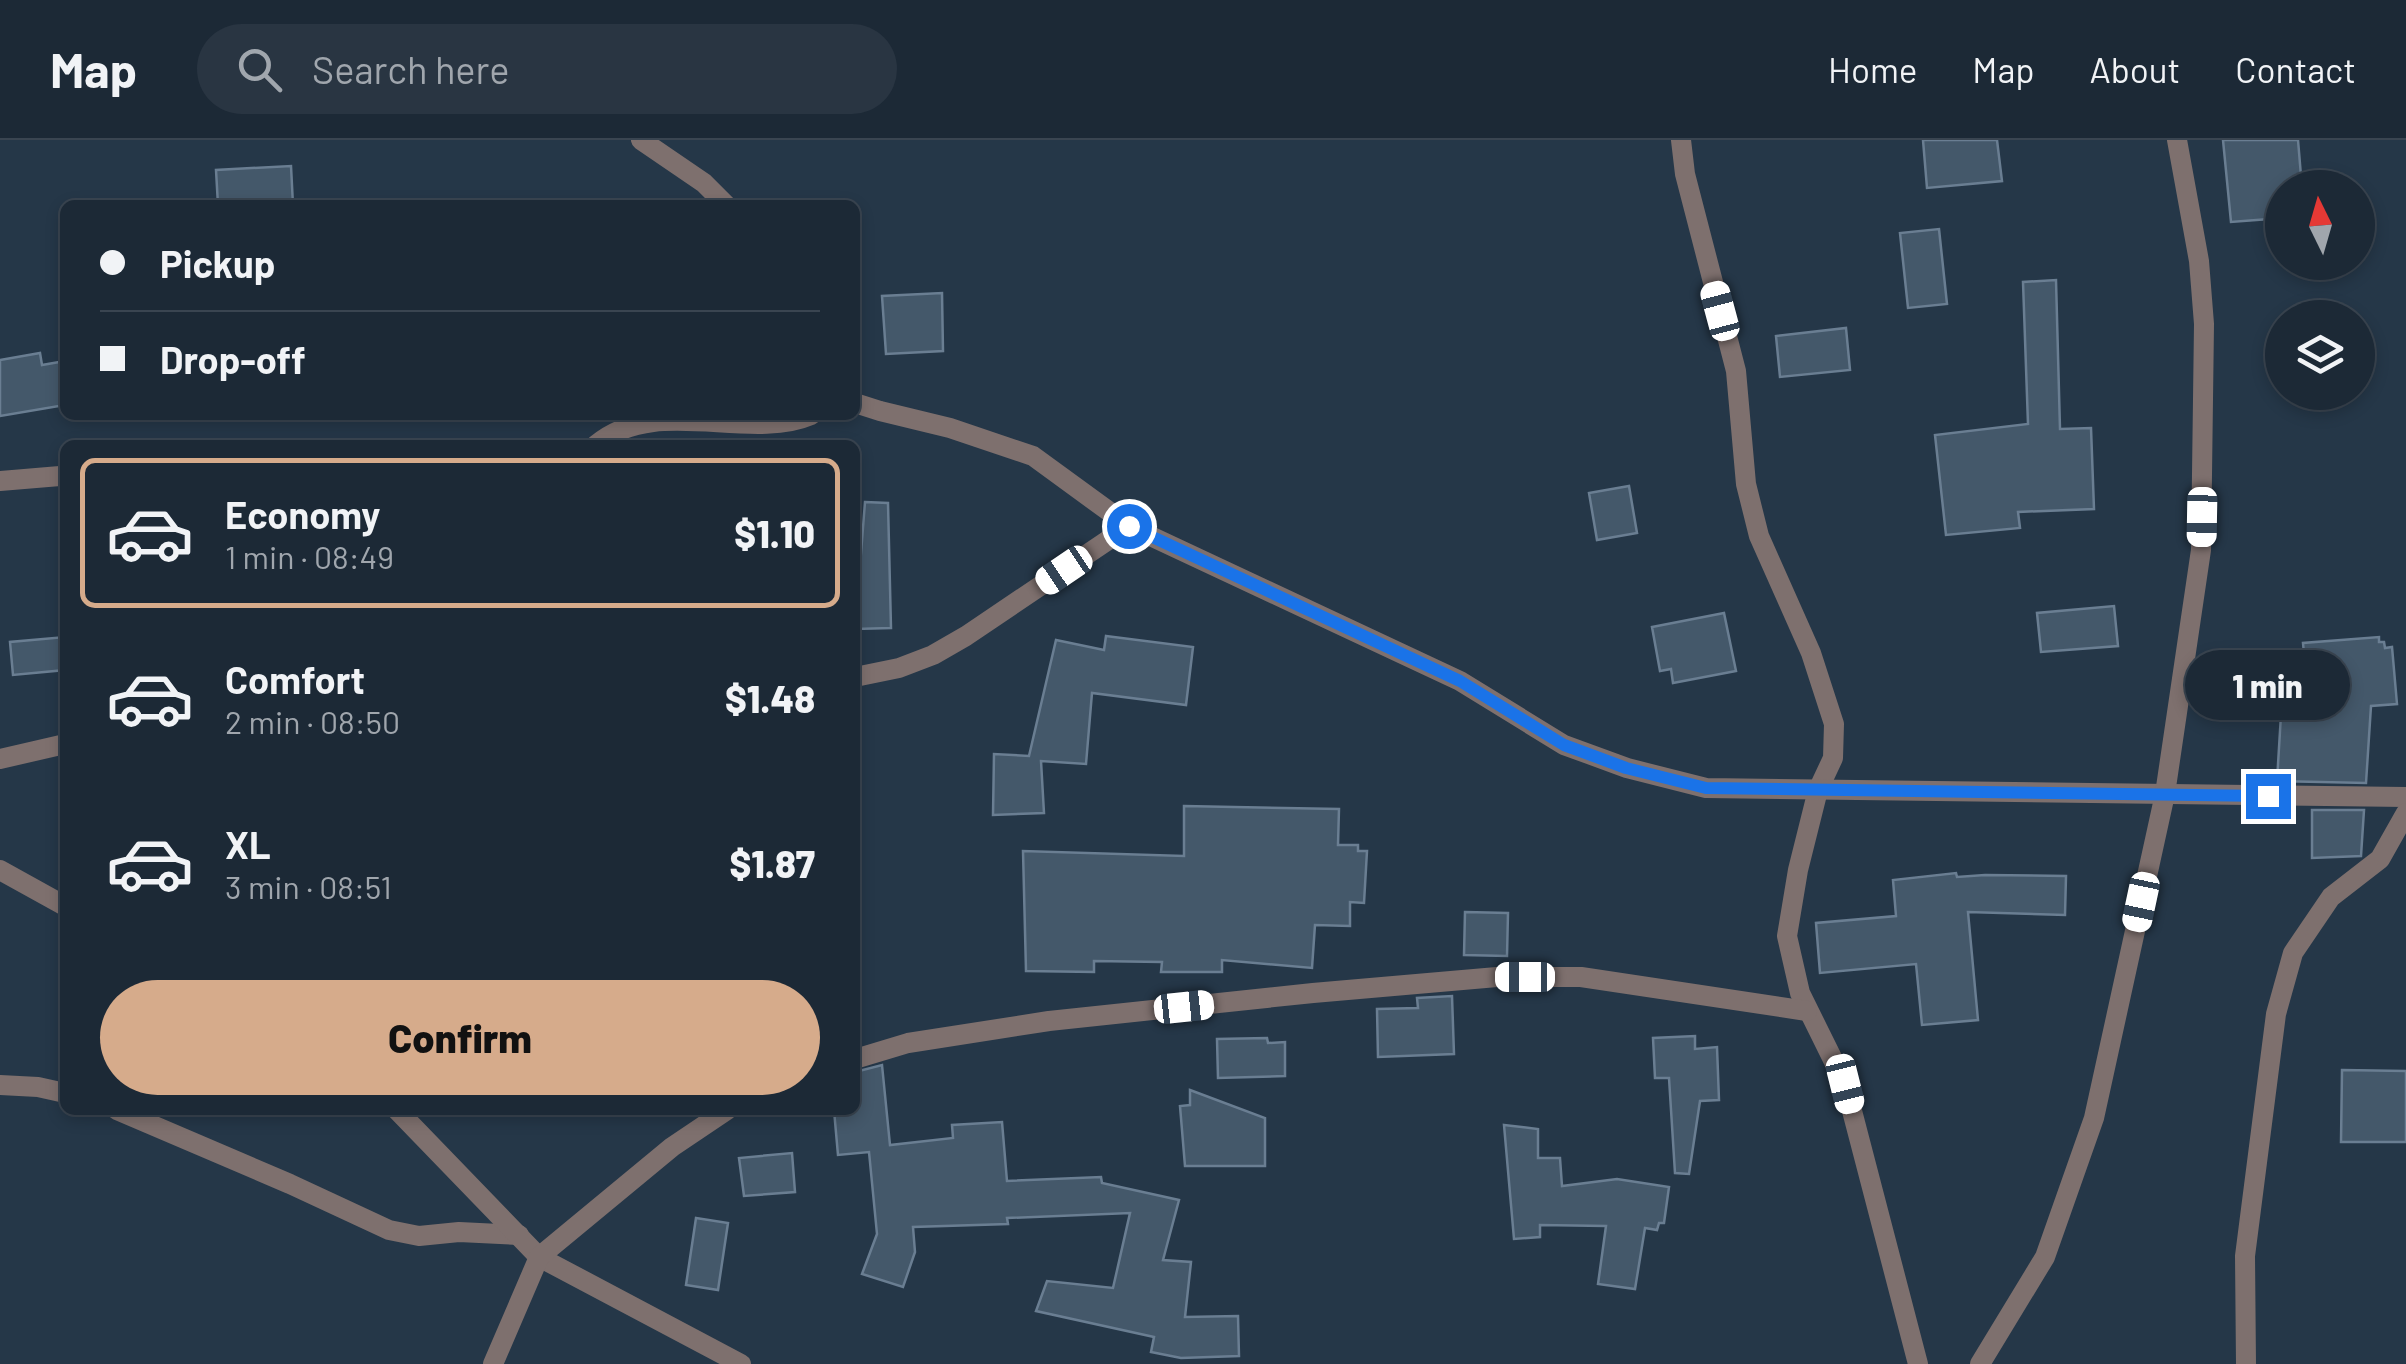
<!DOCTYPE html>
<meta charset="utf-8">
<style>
:root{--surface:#1c2936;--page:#293542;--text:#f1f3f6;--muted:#a0a6ad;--line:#3a4551;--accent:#d6ab8b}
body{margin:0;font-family:Barlow,sans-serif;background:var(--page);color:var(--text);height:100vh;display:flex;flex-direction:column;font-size:38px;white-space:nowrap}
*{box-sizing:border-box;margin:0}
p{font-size:32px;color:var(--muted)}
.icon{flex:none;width:55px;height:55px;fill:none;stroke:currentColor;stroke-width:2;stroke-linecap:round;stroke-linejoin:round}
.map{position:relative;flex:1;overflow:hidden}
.details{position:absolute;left:60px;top:300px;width:800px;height:675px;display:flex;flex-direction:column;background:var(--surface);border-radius:15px;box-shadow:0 5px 15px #0003,0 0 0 2px var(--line)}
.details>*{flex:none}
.banner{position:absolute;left:60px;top:60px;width:800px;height:220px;border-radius:15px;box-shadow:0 5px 15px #0003,0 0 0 2px var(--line);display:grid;align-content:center;height:220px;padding:0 40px;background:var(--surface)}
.needle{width:65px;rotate:355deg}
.fabs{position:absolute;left:2265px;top:30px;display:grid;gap:20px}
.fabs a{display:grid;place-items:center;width:110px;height:110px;border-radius:50%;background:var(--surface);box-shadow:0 5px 15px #0003,0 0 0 2px var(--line);font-size:50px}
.end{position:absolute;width:45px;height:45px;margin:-22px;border:12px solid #1a73e8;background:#fff;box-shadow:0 0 0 5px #fff}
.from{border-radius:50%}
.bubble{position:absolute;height:70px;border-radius:35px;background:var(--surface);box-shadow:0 5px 15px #0003,0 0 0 2px var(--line);font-size:32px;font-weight:800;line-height:70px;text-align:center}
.car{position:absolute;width:30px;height:60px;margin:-30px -15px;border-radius:12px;box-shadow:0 0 8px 2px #0007;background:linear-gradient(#fff 24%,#345 0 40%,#fff 0 76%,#345 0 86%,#fff 0)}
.banner b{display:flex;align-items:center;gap:35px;height:95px;font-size:38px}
.banner b+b{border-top:2px solid var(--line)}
.banner i{width:25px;height:25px;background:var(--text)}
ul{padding:18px 0 0;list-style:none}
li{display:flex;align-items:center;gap:30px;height:150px;margin:0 20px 15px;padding:0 20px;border:5px solid transparent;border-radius:15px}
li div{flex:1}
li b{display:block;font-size:38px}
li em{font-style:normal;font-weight:800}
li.current{border-color:var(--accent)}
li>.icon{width:90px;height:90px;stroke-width:1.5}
.action{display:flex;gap:20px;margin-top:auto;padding:20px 40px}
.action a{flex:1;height:115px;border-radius:60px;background:var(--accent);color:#111;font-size:40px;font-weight:800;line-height:115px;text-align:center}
header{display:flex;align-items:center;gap:60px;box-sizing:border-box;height:140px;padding:0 50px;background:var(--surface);border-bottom:2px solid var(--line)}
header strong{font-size:48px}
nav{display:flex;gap:55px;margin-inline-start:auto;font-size:35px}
.search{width:700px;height:90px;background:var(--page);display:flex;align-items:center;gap:25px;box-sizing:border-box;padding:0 35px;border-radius:55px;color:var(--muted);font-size:38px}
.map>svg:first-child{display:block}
.building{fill:#44586a;stroke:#6a7e92;stroke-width:2.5}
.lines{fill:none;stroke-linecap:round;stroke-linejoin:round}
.street{stroke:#7e706e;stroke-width:20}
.route{stroke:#1a73e8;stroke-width:12}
</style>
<header>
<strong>Map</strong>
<div class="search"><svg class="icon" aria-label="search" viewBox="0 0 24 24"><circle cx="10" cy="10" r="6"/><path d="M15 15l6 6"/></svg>Search here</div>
<nav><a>Home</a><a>Map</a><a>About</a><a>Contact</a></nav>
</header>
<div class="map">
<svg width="2406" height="1224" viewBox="0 0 2406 1224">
<rect width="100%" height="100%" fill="#253748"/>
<g class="building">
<polygon points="1923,0 1997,0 2002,41 1927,48"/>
<polygon points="2223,0 2298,0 2302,48 2282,48 2282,78 2231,82"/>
<polygon points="291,26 293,65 218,65 216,30"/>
<polygon points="1939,89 1947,164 1908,168 1900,93"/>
<polygon points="2056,140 2060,289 2091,288 2094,369 2018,372 2020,388 1946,395 1935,295 2028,284 2023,142"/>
<polygon points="942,153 943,211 886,214 882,156"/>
<polygon points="1846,188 1850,230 1780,237 1776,196"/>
<polygon points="40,213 42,225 65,221 65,265 0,276 0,220"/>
<polygon points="1629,346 1637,393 1597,400 1589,353"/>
<polygon points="865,362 888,363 891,488 855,489 855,426 860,426"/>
<polygon points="2114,466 2118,506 2041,512 2037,473"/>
<polygon points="1724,473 1736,531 1673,543 1671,529 1660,531 1652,487"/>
<polygon points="1106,496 1193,507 1186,565 1092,553 1086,624 1041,621 1044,673 993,675 994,614 1029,616 1056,500 1104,510"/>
<polygon points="65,497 65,530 13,535 10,502"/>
<polygon points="2379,497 2379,502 2384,502 2385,508 2392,507 2397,564 2371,566 2366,643 2277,641 2282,558 2308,560 2303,503"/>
<polygon points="1184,666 1339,669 1338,705 1358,705 1358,711 1367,711 1364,763 1350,762 1350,786 1315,785 1312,828 1222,820 1222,832 1161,832 1162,822 1094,821 1094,832 1026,831 1023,711 1184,716"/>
<polygon points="2312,670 2364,670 2361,716 2312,718"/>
<polygon points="1956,733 1957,737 1985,735 2066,736 2065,775 1968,772 1978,880 1922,885 1916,824 1820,833 1816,783 1896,776 1893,740"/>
<polygon points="1465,772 1508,773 1507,816 1464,815"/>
<polygon points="1452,856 1454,914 1378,917 1377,869 1418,868 1417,858"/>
<polygon points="1695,896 1695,909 1717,907 1719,960 1700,961 1689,1034 1675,1033 1669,938 1655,938 1653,898"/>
<polygon points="1267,898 1268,903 1285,902 1285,936 1218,938 1217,899"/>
<polygon points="882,925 890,1005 953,998 952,985 1002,982 1007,1041 1101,1037 1102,1043 1179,1060 1163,1120 1191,1122 1185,1177 1238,1176 1239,1216 1181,1218 1151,1212 1154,1197 1036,1171 1047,1141 1113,1148 1130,1073 1007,1078 1008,1084 913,1087 915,1112 903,1147 862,1134 877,1094 869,1012 838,1015 834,970 855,970 855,932"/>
<polygon points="2342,930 2406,931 2406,1002 2341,1002"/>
<polygon points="1190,950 1265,978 1265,1026 1185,1026 1180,966 1190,965"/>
<polygon points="1504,985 1538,989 1538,1018 1560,1018 1562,1046 1617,1039 1669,1047 1664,1083 1659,1083 1657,1090 1645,1088 1635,1149 1598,1144 1606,1086 1540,1085 1540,1097 1514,1099"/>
<polygon points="792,1013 795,1052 744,1056 739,1018"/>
<polygon points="696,1078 728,1083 718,1150 686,1145"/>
</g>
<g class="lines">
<g class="street">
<polyline points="641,0 704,43 726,65"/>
<polyline points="1681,0 1685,34 1736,231 1746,344 1759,396 1811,513 1834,584 1833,618 1818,650 1798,730 1787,796 1800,853 1845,944 1918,1224"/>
<polyline points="855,263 880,271 950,288 1033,316 1129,386 1460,541 1564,605 1627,628 1706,648 2406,657"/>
<path d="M 596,305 C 655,255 748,302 811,275"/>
<polyline points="0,341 60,336 65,337"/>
<polyline points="855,537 899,528 933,515 966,496 1129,386"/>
<polyline points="0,619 65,604"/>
<polyline points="0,730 65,766"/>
<polyline points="855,919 908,903 1049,881 1313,853 1497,837 1581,837 1807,871"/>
<polyline points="0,945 38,947 65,953"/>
<polyline points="117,970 290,1044 389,1090 419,1096 459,1092 519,1095"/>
<polyline points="397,970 539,1117 741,1224"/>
<polyline points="493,1224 539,1117 672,1007 727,970"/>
<polyline points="1980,1224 2045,1117 2094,978 2165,654 2201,410 2204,184 2199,121 2177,0"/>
<polyline points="2246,1224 2245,1116 2276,874 2293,813 2331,757 2380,719 2406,673"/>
</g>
</g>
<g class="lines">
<polyline class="route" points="1129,386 1460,541 1564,605 1626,628 1706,648 2268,656"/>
</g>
</svg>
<div class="fabs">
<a><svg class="needle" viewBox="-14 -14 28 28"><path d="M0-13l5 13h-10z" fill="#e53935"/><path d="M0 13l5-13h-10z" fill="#a0a6ad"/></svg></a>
<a><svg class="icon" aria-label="layers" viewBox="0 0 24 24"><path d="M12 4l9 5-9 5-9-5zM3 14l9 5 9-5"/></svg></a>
</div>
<i class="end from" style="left:1129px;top:386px"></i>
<i class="end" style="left:2268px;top:656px"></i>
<div class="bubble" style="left:2185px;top:510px;width:165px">1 min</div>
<i class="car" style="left:1720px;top:171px;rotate:345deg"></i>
<i class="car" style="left:2202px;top:377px;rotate:181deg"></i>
<i class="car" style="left:1064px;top:430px;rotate:236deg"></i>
<i class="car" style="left:2141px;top:762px;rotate:192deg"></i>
<i class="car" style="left:1525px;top:837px;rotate:270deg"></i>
<i class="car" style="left:1184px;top:867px;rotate:84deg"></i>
<i class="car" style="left:1845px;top:944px;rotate:166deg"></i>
<div class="banner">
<b><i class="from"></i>Pickup</b>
<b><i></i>Drop-off</b>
</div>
<section class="details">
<ul>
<li class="current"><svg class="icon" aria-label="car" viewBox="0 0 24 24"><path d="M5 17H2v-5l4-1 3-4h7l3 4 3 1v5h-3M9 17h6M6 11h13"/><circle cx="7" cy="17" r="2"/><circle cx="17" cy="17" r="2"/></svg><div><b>Economy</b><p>1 min · 08:49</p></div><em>$1.10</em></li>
<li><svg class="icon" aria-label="car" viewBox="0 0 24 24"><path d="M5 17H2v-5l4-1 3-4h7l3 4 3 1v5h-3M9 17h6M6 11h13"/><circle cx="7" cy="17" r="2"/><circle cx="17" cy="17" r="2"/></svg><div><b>Comfort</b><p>2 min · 08:50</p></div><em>$1.48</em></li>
<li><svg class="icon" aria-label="car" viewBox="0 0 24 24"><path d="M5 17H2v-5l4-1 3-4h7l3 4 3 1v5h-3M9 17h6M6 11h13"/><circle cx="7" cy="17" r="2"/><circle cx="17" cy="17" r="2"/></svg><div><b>XL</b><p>3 min · 08:51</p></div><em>$1.87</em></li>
</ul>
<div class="action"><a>Confirm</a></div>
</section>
</div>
